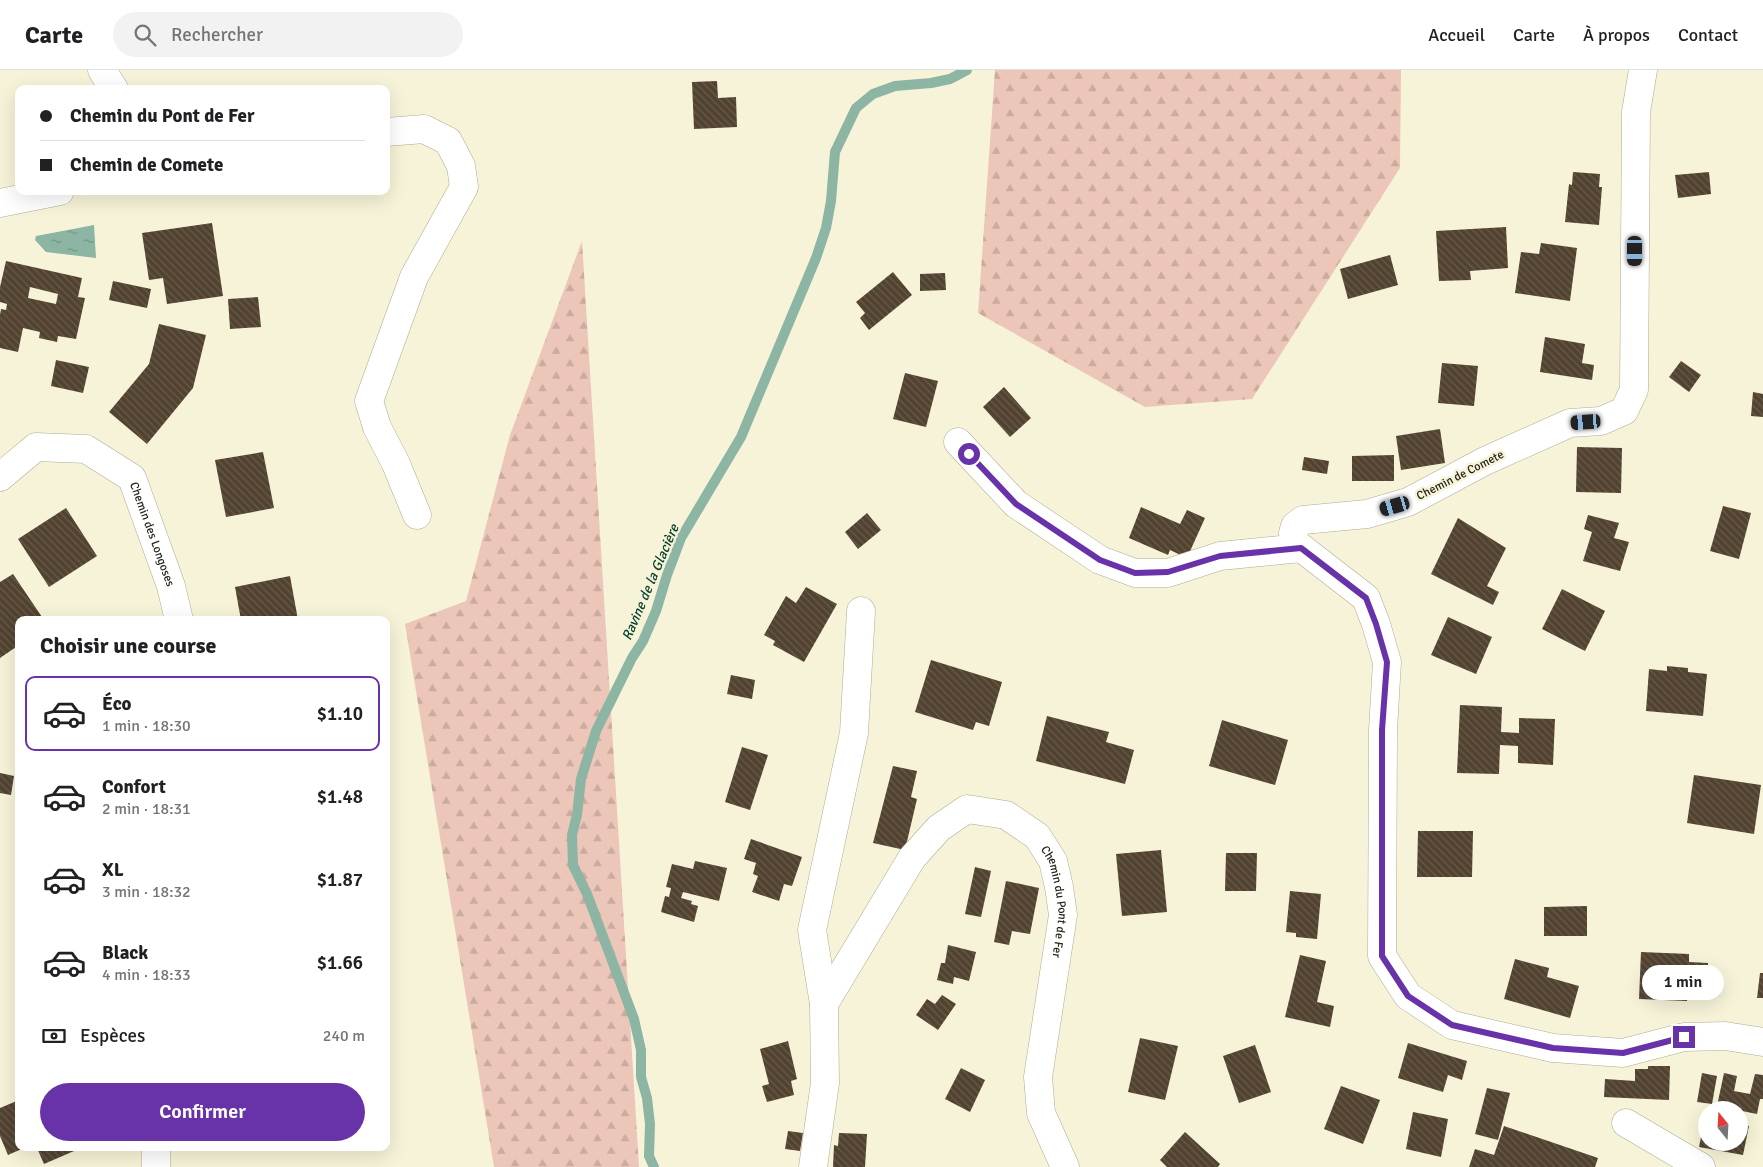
<!DOCTYPE html>
<html lang="fr">
<meta charset="utf-8">
<style>
:root{--surface:#fff;--page:#f2f2f2;--text:#202124;--muted:#757577;--line:#e0e0e0;--accent:#6832a8}
body{margin:0;font-family:Signika,sans-serif;background:var(--page);color:var(--text);height:100vh;display:flex;flex-direction:column;font-size:19px;white-space:nowrap}
*{box-sizing:border-box;margin:0}
p{font-size:16px;color:var(--muted)}
.icon{flex:none;width:28px;height:28px;fill:none;stroke:currentColor;stroke-width:2;stroke-linecap:round;stroke-linejoin:round}
.map{position:relative;flex:1;overflow:hidden}
.details{position:absolute;left:15px;top:546px;width:375px;height:535px;display:flex;flex-direction:column;background:var(--surface);border-radius:10px;box-shadow:0 5px 20px #0002}
.details>*{flex:none}
.top-card{position:absolute;left:15px;top:15px;width:375px;height:110px;border-radius:10px;box-shadow:0 5px 20px #0002;display:grid;align-content:center;height:110px;padding:0 25px;background:var(--surface)}
.needle{width:32px;rotate:342deg}
.buttons{position:absolute;left:1698px;top:1031px;display:grid;gap:10px}
.buttons a{display:grid;place-items:center;width:50px;height:50px;border-radius:50%;background:var(--surface);box-shadow:0 5px 20px #0002;font-size:25px}
.end{position:absolute;width:22px;height:22px;margin:-11px;border:6px solid #6832a8;background:#fff;box-shadow:0 0 0 2px #fff}
.from{border-radius:50%}
.bubble{position:absolute;height:35px;border-radius:18px;background:var(--surface);box-shadow:0 5px 20px #0002;font-size:16px;font-weight:600;line-height:35px;text-align:center}
.car{position:absolute;width:15px;height:30px;margin:-15px -8px;border-radius:6px;box-shadow:0 0 4px 1px #0007;background:linear-gradient(#222 24%,#8ab4d8 0 40%,#222 0 76%,#8ab4d8 0 86%,#222 0)}
.top-card b{display:flex;align-items:center;gap:18px;height:48px;font-size:19px}
.top-card b+b{border-top:1px solid var(--line)}
.top-card i{width:12px;height:12px;background:var(--text)}
ul{padding:0;list-style:none}
li{display:flex;align-items:center;gap:15px;height:75px;margin:0 10px 8px;padding:0 15px;border:2px solid transparent;border-radius:10px}
li div{flex:1}
li b{display:block;font-size:19px}
li em{font-style:normal;font-weight:600}
li.selected{border-color:var(--accent)}
li>.icon{width:45px;height:45px;stroke-width:1.5}
h2{padding:0 25px;font-size:22px;line-height:60px}
.pay{display:flex;align-items:center;gap:12px;height:55px;padding:0 25px;font-size:19px}
.pay p{margin-inline-start:auto}
.button{display:flex;gap:10px;margin-top:auto;padding:10px 25px}
.button a{flex:1;height:58px;border-radius:30px;background:var(--accent);color:#fff;font-size:20px;font-weight:600;line-height:58px;text-align:center}
header{display:flex;align-items:center;gap:30px;box-sizing:border-box;height:70px;padding:0 25px;background:var(--surface);border-bottom:1px solid var(--line)}
header strong{font-size:24px}
nav{display:flex;gap:28px;margin-inline-start:auto;font-size:18px}
.search{width:350px;height:45px;background:var(--page);display:flex;align-items:center;gap:12px;box-sizing:border-box;padding:0 18px;border-radius:28px;color:var(--muted);font-size:19px}
.map>svg:first-child{display:block}
.forest{fill:url(#forest-firs)}
.water{fill:url(#water-ripples)}
.lines{fill:none;stroke-linecap:round;stroke-linejoin:round}
.stream{stroke:#8db5a3;stroke-width:10}
.building{fill:url(#building-back-hatch);fill-rule:evenodd}
.minor-casing{stroke:#aeab91;stroke-width:29}
.minor{stroke:#fff;stroke-width:28}
.route{stroke:#6832a8;stroke-width:6}
.labels{text-anchor:middle;stroke-width:5;stroke-linejoin:round;paint-order:stroke}
.street-label{font-size:12px;fill:#26251b;stroke:#f7f3d8}
.water-label{font-size:14px;font-style:italic;fill:#053f2d;stroke:#f7f3d8}
</style>
<header>
<strong>Carte</strong>
<div class="search"><svg class="icon" aria-label="search" viewBox="0 0 24 24"><circle cx="10" cy="10" r="6"/><path d="M15 15l6 6"/></svg>Rechercher</div>
<nav><a>Accueil</a><a>Carte</a><a>À propos</a><a>Contact</a></nav>
</header>
<div class="map">
<svg width="1763" height="1097" viewBox="0 0 1763 1097">
<defs>
<pattern id="forest-firs" width="22" height="20" patternUnits="userSpaceOnUse" patternTransform="scale(1.25)"><rect width="22" height="20" fill="#edc6ba"/><path d="M5 1l3.5 6h-7zM16 11l3.5 6h-7z" fill="#cbaa9f"/></pattern>
<pattern id="water-ripples" width="26" height="14" patternUnits="userSpaceOnUse" patternTransform="scale(1.25)"><rect width="26" height="14" fill="#8db5a3"/><path d="M2 4q2-2 4 0t4 0M15 11q2-2 4 0t4 0" fill="none" stroke="#739384"/></pattern>
<pattern id="building-back-hatch" width="6" height="6" patternUnits="userSpaceOnUse" patternTransform="scale(1.25)"><rect width="6" height="6" fill="#524230"/><path d="M-1 5l2 2M0 0l6 6M5-1l2 2" fill="none" stroke="#685b4c"/></pattern>
</defs>
<rect width="100%" height="100%" fill="#f7f3d8"/>
<g class="forest">
<polygon points="995,0 1401,0 1400,98 1252,329 1145,337 978,243"/>
<polygon points="582,171 639,1097 494,1097 405,554 466,531 510,365"/>
</g>
<polygon class="water" points="94,155 96,188 46,182 35,170 36,166"/>
<g class="lines">
<polyline class="stream" points="654,1097 649,1086 650,1054 647,1028 641,1007 641,980 634,949 587,824 573,795 572,765 577,745 581,709 596,661 632,588 643,571 656,541 667,505 681,468 741,367 816,188 826,158 831,131 835,82 856,38 873,24 895,16 931,13 950,9 967,0"/>
</g>
<g class="building">
<polygon points="717,11 718,28 736,27 737,57 694,59 692,12"/>
<polygon points="1573,102 1600,104 1599,117 1602,117 1599,155 1565,152 1569,114 1572,115"/>
<polygon points="1709,102 1711,124 1678,128 1675,105"/>
<polygon points="212,153 223,226 167,234 163,208 149,210 142,163"/>
<polygon points="1506,157 1508,198 1470,201 1471,210 1439,211 1436,161"/>
<polygon points="1541,173 1577,178 1570,231 1515,223 1521,182 1539,184"/>
<polygon points="1390,185 1398,215 1348,229 1340,199"/>
<path d="M 6,191 L 82,208 L 78,227 L 85,228 L 76,269 L 58,266 L 57,272 L 39,268 L 40,262 L 23,258 L 18,282 L 0,278 L 0,245 L 1,239 L 6,240 L 7,234 L 0,232 L 0,217 ZM 30,217 L 58,224 L 56,234 L 28,228 Z"/>
<polygon points="893,202 912,225 869,260 860,248 865,243 856,232"/>
<polygon points="945,203 946,220 920,221 920,204"/>
<polygon points="113,211 151,219 147,238 109,230"/>
<polygon points="258,227 261,257 230,259 228,229"/>
<polygon points="159,254 206,265 193,318 147,374 109,342 149,294"/>
<polygon points="1545,267 1585,274 1582,293 1594,295 1592,310 1540,302"/>
<polygon points="56,290 89,297 83,323 51,316"/>
<polygon points="1681,291 1701,305 1689,322 1669,307"/>
<polygon points="1442,293 1478,296 1474,336 1438,333"/>
<polygon points="905,303 938,311 926,357 893,349"/>
<polygon points="1004,317 1031,348 1010,367 983,337"/>
<polygon points="1753,322 1763,324 1763,347 1751,346"/>
<polygon points="1440,359 1445,393 1401,400 1396,366"/>
<polygon points="1577,377 1622,378 1621,423 1576,422"/>
<polygon points="263,382 274,438 226,447 215,390"/>
<polygon points="1394,385 1394,411 1352,411 1352,386"/>
<polygon points="1304,387 1329,391 1327,404 1302,400"/>
<polygon points="1723,436 1751,443 1739,489 1710,481"/>
<polygon points="1141,437 1180,454 1187,440 1205,448 1187,488 1170,480 1168,485 1129,468"/>
<polygon points="66,438 97,486 49,517 18,469"/>
<polygon points="867,443 881,460 858,479 845,462"/>
<polygon points="1588,445 1619,453 1614,468 1629,472 1620,501 1583,491 1592,462 1584,459"/>
<polygon points="1458,448 1506,478 1487,516 1499,522 1493,535 1431,504"/>
<polygon points="13,504 44,550 19,550 19,575 0,588 0,512"/>
<polygon points="290,506 298,550 241,550 235,517"/>
<polygon points="806,517 837,534 804,592 773,575 775,571 764,565 786,526 796,533"/>
<polygon points="1562,519 1605,541 1585,581 1542,559"/>
<polygon points="1448,547 1492,567 1476,604 1431,585"/>
<polygon points="931,590 1002,612 989,656 976,652 973,660 915,642"/>
<polygon points="1667,596 1688,598 1688,602 1707,604 1703,646 1646,641 1649,599 1667,601"/>
<polygon points="731,605 755,610 752,629 727,624"/>
<polygon points="1460,635 1502,637 1501,662 1519,663 1519,648 1555,649 1553,695 1518,693 1518,676 1500,675 1499,704 1457,703"/>
<polygon points="1047,646 1109,662 1106,672 1134,680 1125,714 1036,691"/>
<polygon points="1222,650 1288,670 1275,715 1209,696"/>
<polygon points="742,677 768,685 750,740 725,732"/>
<polygon points="893,696 917,701 911,727 917,729 905,780 873,773"/>
<polygon points="0,703 14,706 11,725 0,723"/>
<polygon points="1694,705 1761,715 1754,764 1687,753"/>
<polygon points="1418,761 1473,761 1472,807 1417,807"/>
<polygon points="751,769 802,787 792,816 784,814 779,831 752,822 758,806 753,804 756,793 744,789"/>
<polygon points="1161,780 1167,842 1122,846 1116,784"/>
<polygon points="1226,783 1257,783 1256,821 1225,821"/>
<polygon points="695,791 727,798 719,831 683,822 681,828 692,831 691,834 698,836 694,852 661,842 665,826 669,827 671,818 666,817 672,794 693,799"/>
<polygon points="975,797 991,801 981,847 965,844"/>
<polygon points="1006,811 1039,818 1030,864 1012,861 1009,875 994,872"/>
<polygon points="1290,821 1321,824 1317,869 1296,867 1296,863 1286,862"/>
<polygon points="1587,836 1587,866 1544,866 1544,837"/>
<polygon points="948,875 976,882 969,911 954,907 953,914 937,910 941,893 945,893"/>
<polygon points="1641,882 1689,884 1689,892 1708,893 1707,927 1688,926 1687,931 1639,929"/>
<polygon points="1300,885 1326,891 1317,932 1334,936 1330,957 1285,947"/>
<polygon points="1515,889 1549,898 1547,907 1579,916 1570,948 1504,929"/>
<polygon points="1760,903 1763,903 1763,928 1757,928"/>
<polygon points="942,925 956,934 938,960 916,945 927,929 935,934"/>
<polygon points="1140,968 1178,976 1165,1030 1128,1022"/>
<polygon points="788,971 797,1009 791,1011 794,1025 767,1032 762,1016 769,1014 760,979"/>
<polygon points="1408,973 1467,991 1462,1010 1448,1005 1443,1022 1398,1008"/>
<polygon points="1255,975 1271,1022 1239,1033 1223,986"/>
<polygon points="1648,996 1670,996 1669,1030 1604,1027 1605,1009 1635,1011 1635,999 1648,999"/>
<polygon points="961,998 985,1010 970,1042 945,1029"/>
<polygon points="1702,1003 1717,1006 1712,1034 1697,1032"/>
<polygon points="1724,1003 1737,1006 1734,1021 1750,1024 1755,1004 1763,1005 1763,1029 1760,1029 1757,1044 1717,1036"/>
<polygon points="1341,1016 1380,1030 1363,1074 1324,1059"/>
<polygon points="1487,1018 1510,1023 1498,1070 1475,1064"/>
<polygon points="19,1030 19,1078 24,1078 8,1085 0,1066 0,1038"/>
<polygon points="1413,1042 1448,1049 1441,1087 1406,1079"/>
<polygon points="1705,1047 1706,1072 1739,1072 1739,1054 1749,1056 1743,1085 1699,1077"/>
<polygon points="1504,1056 1598,1088 1595,1097 1469,1097 1475,1079 1494,1085"/>
<polygon points="788,1061 803,1063 800,1081 785,1079"/>
<polygon points="1185,1062 1220,1094 1218,1097 1167,1097 1160,1090"/>
<polygon points="839,1063 867,1064 865,1097 833,1097 834,1075 838,1076"/>
<polygon points="37,1078 81,1078 44,1094"/>
</g>
<g class="lines">
<g class="minor-casing">
<g id="minor">
<polyline points="102,0 114,19"/>
<polyline points="1643,0 1636,42 1634,320 1624,341 1601,351 1570,353 1485,391 1408,432 1367,444 1303,450 1295,456 1293,463 1295,473 1366,528 1376,554 1387,592 1383,660 1382,886 1408,926 1452,955 1553,978 1623,983 1684,967 1725,966 1763,972"/>
<polyline points="386,62 424,59 448,71 461,96 464,117 414,207 369,331 377,357 396,394 417,445"/>
<polyline points="0,133 60,121"/>
<polyline points="958,372 1016,434 1100,490 1135,503 1168,503 1220,486 1301,478"/>
<path id="s1" d="M 0,407 L 36,377 L 86,379 L 132,408 L 171,516 L 179,550"/>
<path id="s2" d="M 824,934 L 912,788 L 939,758 L 967,739 L 1006,745 L 1037,766 L 1053,791 L 1059,817 L 1063,845 L 1038,1007 L 1041,1043 L 1065,1097"/>
<polyline points="1626,1053 1701,1097"/>
<polyline points="156,1097 156,1078"/>
<polyline points="813,1097 825,1013 824,934 812,860 854,663 861,541"/>
</g>
</g>
<use href="#minor" class="minor"/>
</g>
<g class="lines">
<polyline class="route" points="969,384 1016,434 1100,490 1135,503 1168,502 1220,486 1301,478 1366,528 1376,554 1387,592 1382,660 1382,886 1408,926 1452,955 1553,978 1623,983 1684,967"/>
</g>
<g class="labels">
<g class="street-label">
<text transform="translate(1460 405) rotate(-27)" y="4">Chemin de Comete</text>
<text dy="4" stroke="none"><textPath href="#s1" startOffset="211">Chemin des Longoses</textPath></text>
<text dy="4" stroke="none"><textPath href="#s2" startOffset="392">Chemin du Pont de Fer</textPath></text>
</g>
<g class="water-label">
<text transform="translate(650 512) rotate(-67)" y="5">Ravine de la Glacière</text>
</g>
</g>
</svg>
<div class="buttons">
<a><svg class="needle" viewBox="-14 -14 28 28"><path d="M0-13l5 13h-10z" fill="#e53935"/><path d="M0 13l5-13h-10z" fill="#757577"/></svg></a>
</div>
<i class="end from" style="left:969px;top:384px"></i>
<i class="end" style="left:1684px;top:967px"></i>
<div class="bubble" style="left:1642px;top:895px;width:82px">1 min</div>
<i class="car" style="left:1635px;top:181px;rotate:180deg"></i>
<i class="car" style="left:1586px;top:352px;rotate:266deg"></i>
<i class="car" style="left:1395px;top:436px;rotate:254deg"></i>
<div class="top-card">
<b><i class="from"></i>Chemin du Pont de Fer</b>
<b><i></i>Chemin de Comete</b>
</div>
<section class="details">
<h2>Choisir une course</h2>
<ul>
<li class="selected"><svg class="icon" aria-label="car" viewBox="0 0 24 24"><path d="M5 17H2v-5l4-1 3-4h7l3 4 3 1v5h-3M9 17h6M6 11h13"/><circle cx="7" cy="17" r="2"/><circle cx="17" cy="17" r="2"/></svg><div><b>Éco</b><p>1 min · 18:30</p></div><em>$1.10</em></li>
<li><svg class="icon" aria-label="car" viewBox="0 0 24 24"><path d="M5 17H2v-5l4-1 3-4h7l3 4 3 1v5h-3M9 17h6M6 11h13"/><circle cx="7" cy="17" r="2"/><circle cx="17" cy="17" r="2"/></svg><div><b>Confort</b><p>2 min · 18:31</p></div><em>$1.48</em></li>
<li><svg class="icon" aria-label="car" viewBox="0 0 24 24"><path d="M5 17H2v-5l4-1 3-4h7l3 4 3 1v5h-3M9 17h6M6 11h13"/><circle cx="7" cy="17" r="2"/><circle cx="17" cy="17" r="2"/></svg><div><b>XL</b><p>3 min · 18:32</p></div><em>$1.87</em></li>
<li><svg class="icon" aria-label="car" viewBox="0 0 24 24"><path d="M5 17H2v-5l4-1 3-4h7l3 4 3 1v5h-3M9 17h6M6 11h13"/><circle cx="7" cy="17" r="2"/><circle cx="17" cy="17" r="2"/></svg><div><b>Black</b><p>4 min · 18:33</p></div><em>$1.66</em></li>
</ul>
<div class="pay"><svg class="icon" aria-label="cash" viewBox="0 0 24 24"><path d="M3 7h18v10H3z"/><circle cx="12" cy="12" r="2"/></svg>Espèces<p>240 m</p></div>
<div class="button"><a>Confirmer</a></div>
</section>
</div>
